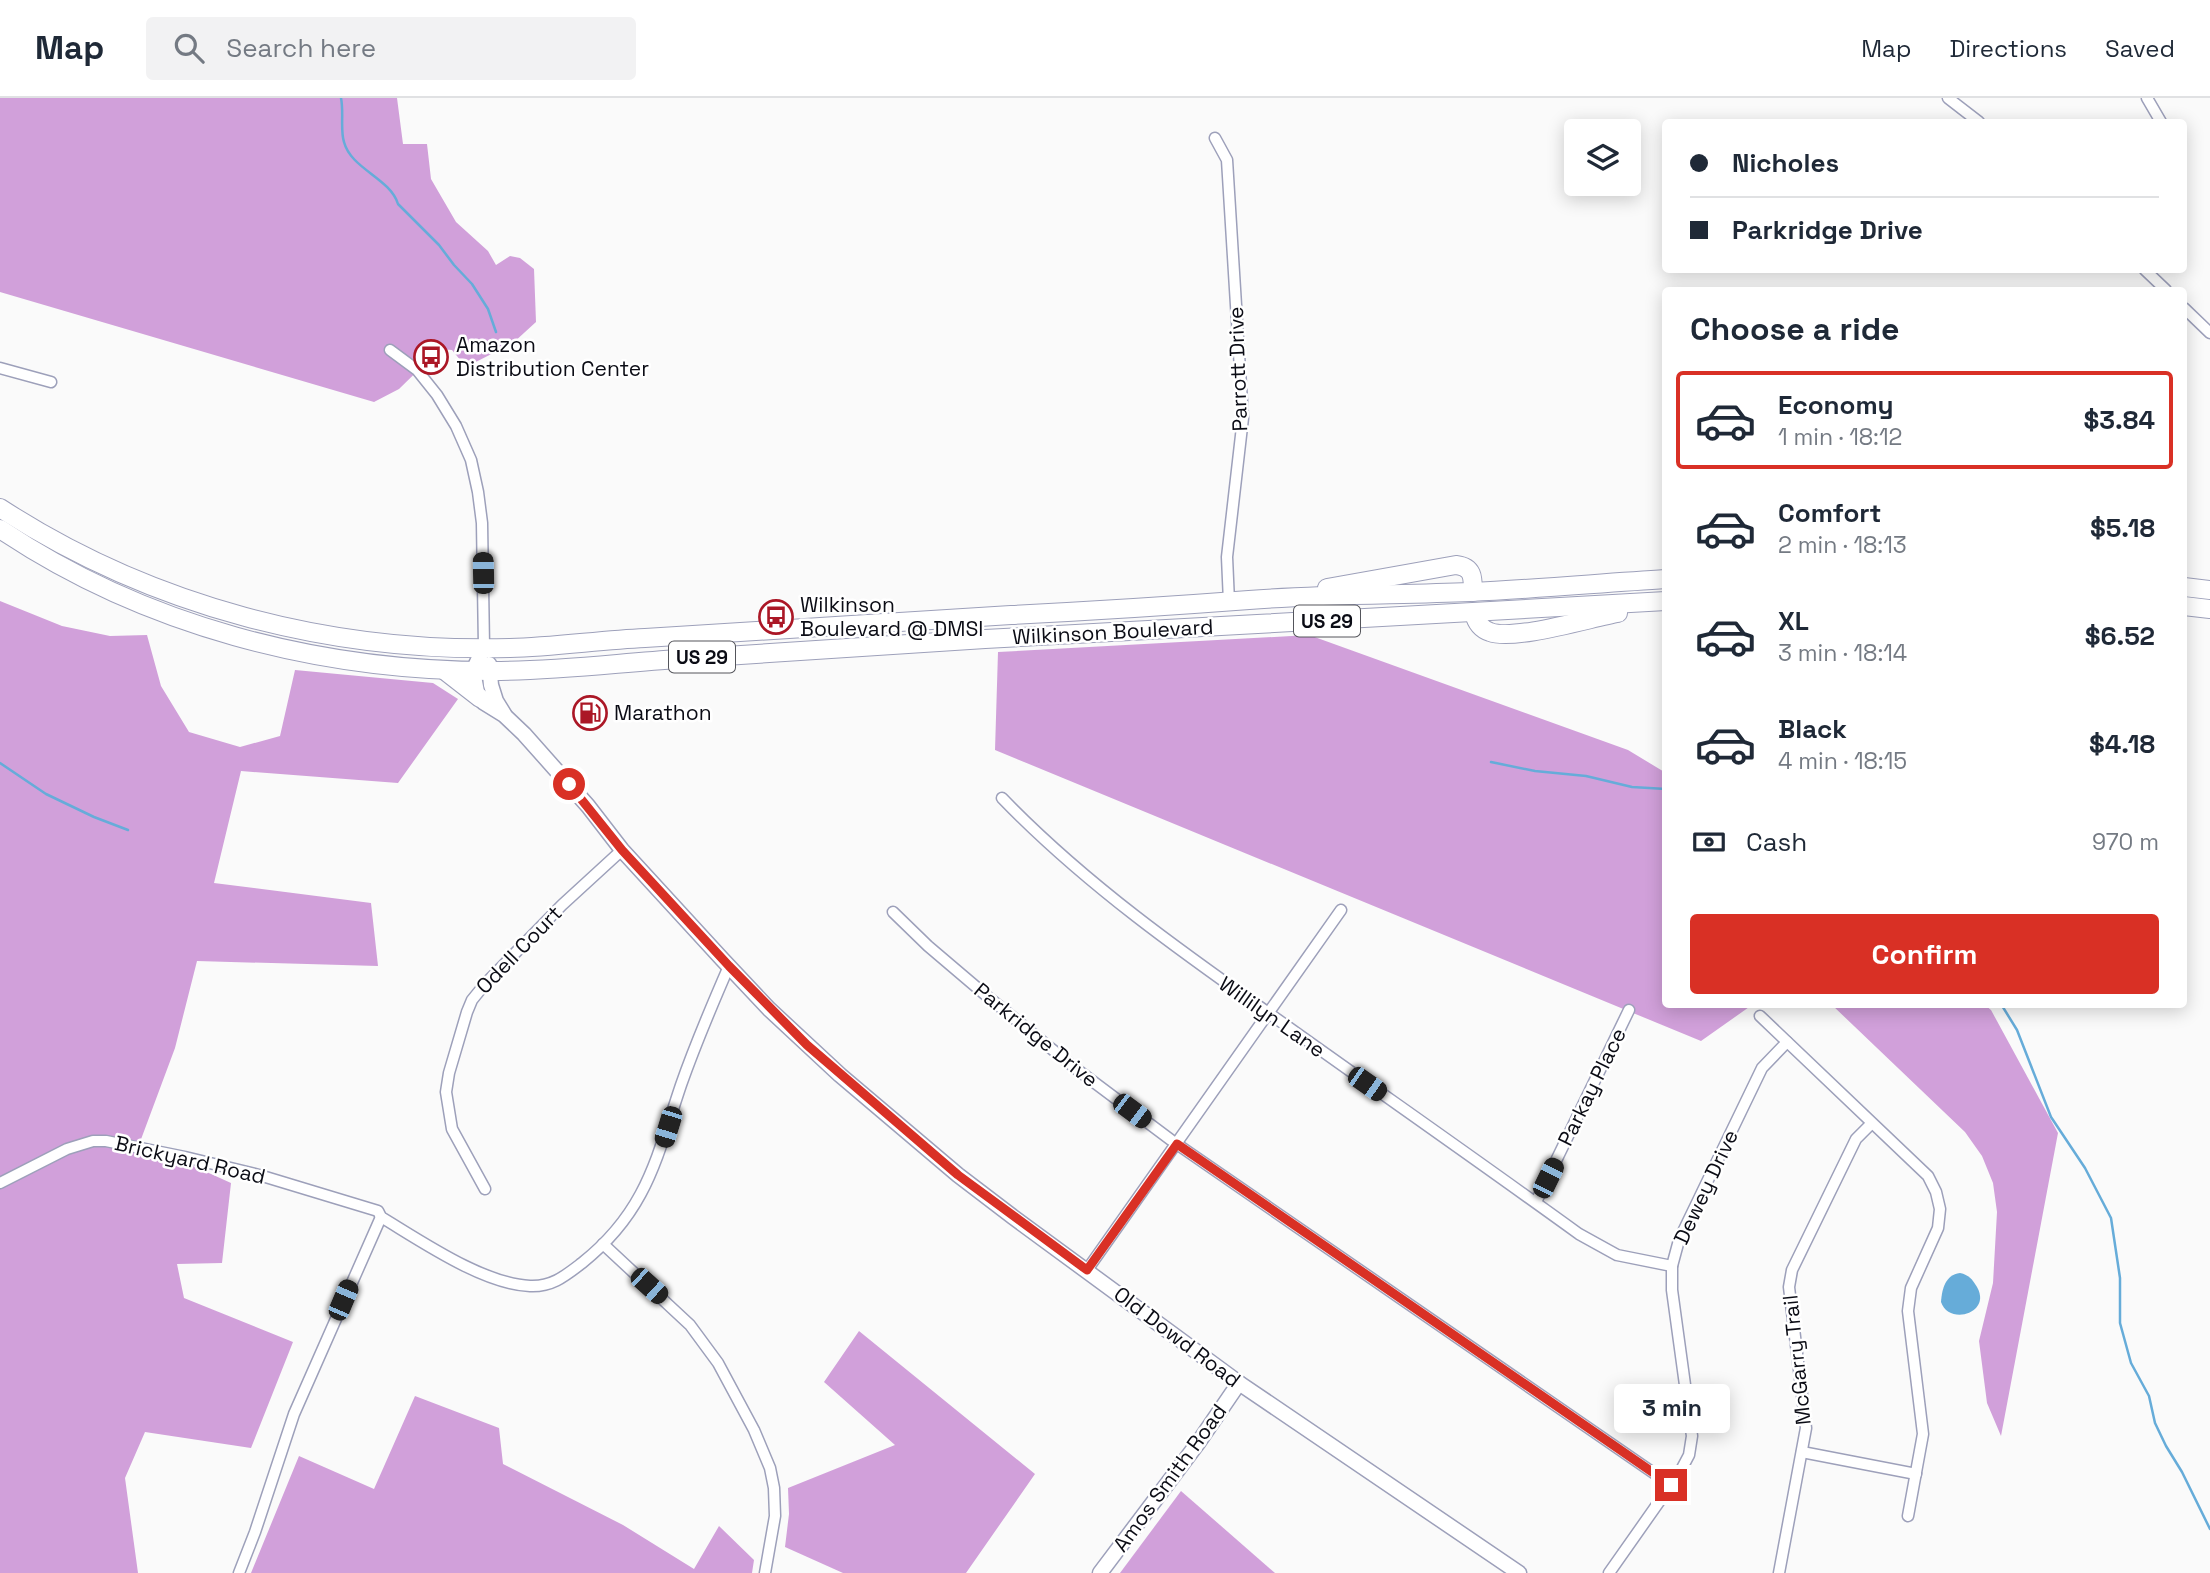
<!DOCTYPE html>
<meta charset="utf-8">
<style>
:root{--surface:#fff;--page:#f2f2f3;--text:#1f2937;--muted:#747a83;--line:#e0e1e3;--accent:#d93025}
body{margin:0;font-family:"Space Grotesk",sans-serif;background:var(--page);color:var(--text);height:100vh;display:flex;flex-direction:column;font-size:26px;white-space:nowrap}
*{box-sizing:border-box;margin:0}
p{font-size:23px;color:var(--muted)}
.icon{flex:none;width:38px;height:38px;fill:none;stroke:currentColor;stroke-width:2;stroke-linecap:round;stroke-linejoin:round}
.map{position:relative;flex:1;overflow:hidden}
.side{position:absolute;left:1662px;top:189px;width:525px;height:721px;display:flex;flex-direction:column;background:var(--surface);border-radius:7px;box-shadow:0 4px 18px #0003}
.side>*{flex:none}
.banner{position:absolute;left:1662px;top:21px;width:525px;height:154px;border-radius:7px;box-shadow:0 4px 18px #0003;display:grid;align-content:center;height:154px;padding:0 28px;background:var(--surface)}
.buttons{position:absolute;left:1564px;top:21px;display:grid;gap:14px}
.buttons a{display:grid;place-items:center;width:77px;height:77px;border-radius:7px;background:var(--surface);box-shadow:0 4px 18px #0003;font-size:35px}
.end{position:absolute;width:32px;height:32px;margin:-16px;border:9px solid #d93025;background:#fff;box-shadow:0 0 0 4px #fff}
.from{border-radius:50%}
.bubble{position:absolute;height:49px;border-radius:7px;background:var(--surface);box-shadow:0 4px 18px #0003;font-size:23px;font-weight:800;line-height:49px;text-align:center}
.car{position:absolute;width:21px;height:42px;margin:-21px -10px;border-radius:9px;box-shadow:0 0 5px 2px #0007;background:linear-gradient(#222 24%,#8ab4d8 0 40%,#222 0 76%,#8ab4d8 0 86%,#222 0)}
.banner b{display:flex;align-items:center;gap:24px;height:66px;font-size:26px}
.banner b+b{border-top:2px solid var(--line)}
.banner i{width:18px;height:18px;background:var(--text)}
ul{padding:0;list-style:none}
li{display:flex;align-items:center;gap:21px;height:98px;margin:0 14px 10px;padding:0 14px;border:4px solid transparent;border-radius:7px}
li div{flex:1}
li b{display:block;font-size:26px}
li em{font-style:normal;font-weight:800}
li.selected{border-color:var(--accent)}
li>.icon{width:63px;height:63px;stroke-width:1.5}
h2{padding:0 28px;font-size:32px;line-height:84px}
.pay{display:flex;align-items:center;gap:18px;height:77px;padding:0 28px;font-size:26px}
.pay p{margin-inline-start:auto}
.button{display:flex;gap:14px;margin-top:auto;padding:14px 28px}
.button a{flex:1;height:80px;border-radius:7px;background:var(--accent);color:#fff;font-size:28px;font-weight:800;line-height:80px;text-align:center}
header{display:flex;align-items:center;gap:42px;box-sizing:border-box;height:98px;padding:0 35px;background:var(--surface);border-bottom:2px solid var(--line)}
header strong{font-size:33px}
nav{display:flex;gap:38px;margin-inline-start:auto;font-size:24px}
.search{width:490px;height:63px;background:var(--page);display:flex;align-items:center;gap:18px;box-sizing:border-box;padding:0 24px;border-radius:7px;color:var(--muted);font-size:26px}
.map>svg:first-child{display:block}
.forest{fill:#d1a0da}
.water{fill:#66acd9}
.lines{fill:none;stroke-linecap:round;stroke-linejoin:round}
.stream{stroke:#66acd9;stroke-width:2.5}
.minor-casing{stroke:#9da0ba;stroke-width:13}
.tertiary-casing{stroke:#9da0ba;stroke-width:17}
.primary-casing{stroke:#9da0ba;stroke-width:20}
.minor{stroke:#fff;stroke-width:10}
.tertiary{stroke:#fff;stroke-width:14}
.primary{stroke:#fff;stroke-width:18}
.route{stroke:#d93025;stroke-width:9}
.labels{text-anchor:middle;stroke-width:5;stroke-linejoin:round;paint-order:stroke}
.shield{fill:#fff;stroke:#54555b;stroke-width:2}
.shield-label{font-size:19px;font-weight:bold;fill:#0b0c15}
.poi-label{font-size:21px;fill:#0b0c15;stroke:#fff;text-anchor:start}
.street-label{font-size:21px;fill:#0b0c15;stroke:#fff}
</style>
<header>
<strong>Map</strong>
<div class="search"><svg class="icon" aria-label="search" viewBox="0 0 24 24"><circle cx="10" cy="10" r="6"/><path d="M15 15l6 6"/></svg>Search here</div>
<nav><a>Map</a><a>Directions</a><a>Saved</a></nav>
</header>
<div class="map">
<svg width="2210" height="1475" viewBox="0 0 2210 1475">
<rect width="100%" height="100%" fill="#fafafa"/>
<g class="forest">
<polygon points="0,0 397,0 403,46 427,46 431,81 456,124 488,153 496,167 510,158 520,160 534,171 536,224 513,245 466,269 452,252 440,251 399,291 374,304 0,194"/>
<polygon points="0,503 62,528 110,538 147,537 161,588 189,634 240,649 280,638 295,572 433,585 458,601 398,685 241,673 214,785 371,805 378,868 197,863 175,950 140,1044 231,1085 222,1165 177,1166 184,1200 293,1244 251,1350 145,1334 125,1380 138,1475 0,1475"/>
<polygon points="1309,537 1628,652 1666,675 1666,906 1752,907 1701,943 995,652 998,554"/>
<polygon points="1832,907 1985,907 1991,912 2058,1035 2001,1338 1987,1305 1979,1243 1993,1185 1997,1114 1993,1085 1982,1058 1965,1034"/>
<polygon points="859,1233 1035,1376 966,1475 843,1475 785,1449 789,1416 788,1390 895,1347 824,1284"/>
<polygon points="415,1298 499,1330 503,1366 623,1427 694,1471 719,1428 754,1462 752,1475 251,1475 299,1358 374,1391"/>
<polygon points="1181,1393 1275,1475 1120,1475"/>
</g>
<path class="water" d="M 1960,1175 C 1969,1177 1972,1181 1977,1189 C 1992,1215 1949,1228 1941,1204 C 1942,1191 1945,1177 1960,1175 Z"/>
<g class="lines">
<g class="stream">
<path d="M 341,0 C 344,14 340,32 344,44 C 351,71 390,80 398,106 L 439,147 L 454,167 L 472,186 L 488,211 L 496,234"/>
<polyline points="1491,664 1535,673 1586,678 1632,689 1666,691"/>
<polyline points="0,665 46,696 94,719 128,732"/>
<polyline points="2001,906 2017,932 2051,1019 2085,1070 2111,1120 2120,1180 2120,1225 2131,1265 2149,1298 2155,1325 2166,1348 2182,1374 2210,1431"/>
</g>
<g class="minor-casing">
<g id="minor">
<polyline points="1948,0 1979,24"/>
<polyline points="2147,0 2161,24"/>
<polyline points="1215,40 1227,62 1243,320 1227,459 1229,504"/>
<polyline points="2145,172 2166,192"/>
<polyline points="2184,210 2210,235"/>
<polyline points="390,252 417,272 437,297 456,328 471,362 478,394 482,425 484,549"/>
<polyline points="0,270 51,284"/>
<path d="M 1002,700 C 1086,787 1186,857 1284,926 C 1382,996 1481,1065 1579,1136 L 1617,1157 L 1672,1168"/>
<polyline points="893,814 928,848 988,899 1075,970 1171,1042 1671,1387"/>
<polyline points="1760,918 1928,1078 1936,1094 1940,1111 1938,1130 1911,1190 1908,1213 1923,1336 1908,1418"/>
<path d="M 0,1085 L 67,1051 L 93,1043 L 106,1043 L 185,1059 L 259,1077 L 378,1113 L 381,1119 C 421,1143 483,1186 530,1188 C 552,1189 565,1178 582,1165 C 647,1113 656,1061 681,987 C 695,947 712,907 729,868"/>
<polyline points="485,1091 452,1031 446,994 449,975 467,914 472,902 485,886 562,807 622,752"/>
<polyline points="1536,1104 1629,912"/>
<polyline points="603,1146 690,1227 718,1265 754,1332 770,1370 774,1390 775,1418 765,1475"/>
<polyline points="1087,1172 1341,812"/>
<polyline points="1802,1354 1916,1376"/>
<polyline points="239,1475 255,1434 294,1316 381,1119"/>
<polyline points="1609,1475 1680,1374 1689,1357 1692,1338 1672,1192 1672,1168 1679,1142 1762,970 1787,944"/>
<polyline points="1779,1475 1806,1330 1789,1189 1792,1172 1856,1041 1871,1026"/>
</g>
</g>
<g class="tertiary-casing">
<g id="tertiary">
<polyline points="484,549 473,573 477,594 483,604 504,617 524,636 588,708 622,752 722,861 769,911 840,977 958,1077 1013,1119 1239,1285 1519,1475"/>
<polyline points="489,566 491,587 496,603 504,616"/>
<polyline points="1100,1475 1198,1345 1239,1285"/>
</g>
</g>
<g class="primary-casing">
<g id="primary">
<path d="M 0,410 C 151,508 330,555 510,550 C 555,549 600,542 645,540 C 767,532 889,525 1011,517 C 1090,513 1170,508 1249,502 C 1323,496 1397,497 1470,494 C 1536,491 1601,485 1666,481"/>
<path d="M 0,431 C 144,528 319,573 492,573 C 555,573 617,565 679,561 C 781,554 883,547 985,541 C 1212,528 1439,517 1666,503"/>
<polyline points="2184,489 2210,492"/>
<path d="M 1327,490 L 1456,467 C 1473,469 1473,479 1473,494"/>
<polyline points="2184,508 2210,511"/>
<path d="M 1474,515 C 1476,524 1481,531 1490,534 C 1514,543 1590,520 1618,515"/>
<polyline points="444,572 480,600"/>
</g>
</g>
<use href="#minor" class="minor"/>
<use href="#tertiary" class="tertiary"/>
<use href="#primary" class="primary"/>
</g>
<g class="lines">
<polyline class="route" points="569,686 622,752 729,868 807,947 958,1077 1087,1172 1177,1046 1671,1387"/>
</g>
<defs>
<g id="bus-ring" transform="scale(1.75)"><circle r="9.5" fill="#fff" stroke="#ab1726" stroke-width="1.5"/><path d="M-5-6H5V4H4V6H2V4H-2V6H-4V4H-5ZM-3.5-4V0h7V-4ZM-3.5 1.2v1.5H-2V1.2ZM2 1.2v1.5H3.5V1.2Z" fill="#ab1726"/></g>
<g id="fuel-ring" transform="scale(1.75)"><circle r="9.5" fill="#fff" stroke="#ab1726" stroke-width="1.5"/><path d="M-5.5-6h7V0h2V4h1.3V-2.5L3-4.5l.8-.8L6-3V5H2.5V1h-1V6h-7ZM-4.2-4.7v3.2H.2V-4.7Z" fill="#ab1726"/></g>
</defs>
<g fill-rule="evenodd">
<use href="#bus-ring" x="431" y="259"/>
<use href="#bus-ring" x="776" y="519"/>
<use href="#fuel-ring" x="590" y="615"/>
</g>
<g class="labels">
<g class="shield">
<rect x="1294" y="507.5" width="66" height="31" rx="5"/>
<rect x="669" y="543.5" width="66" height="31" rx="5"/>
</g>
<g class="shield-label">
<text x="1327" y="530">US 29</text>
<text x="702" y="566">US 29</text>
</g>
<g class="poi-label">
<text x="456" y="254">Amazon<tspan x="456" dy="24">Distribution Center</tspan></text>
<text x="800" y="514">Wilkinson<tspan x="800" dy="24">Boulevard @ DMSI</tspan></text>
<text x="614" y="622">Marathon</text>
</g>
<g class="street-label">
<text transform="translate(1238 271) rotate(-92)" y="7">Parrott Drive</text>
<text transform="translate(1113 534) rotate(-3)" y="7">Wilkinson Boulevard</text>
<text transform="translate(519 852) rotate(-46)" y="7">Odell Court</text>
<text transform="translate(1272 919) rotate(35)" y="7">Willilyn Lane</text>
<text transform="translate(1036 937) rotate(39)" y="7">Parkridge Drive</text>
<text transform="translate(1592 989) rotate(-64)" y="7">Parkay Place</text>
<text transform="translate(190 1062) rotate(13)" y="7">Brickyard Road</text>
<text transform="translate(1706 1089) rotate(-65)" y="7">Dewey Drive</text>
<text transform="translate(1177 1239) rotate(37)" y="7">Old Dowd Road</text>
<text transform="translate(1797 1262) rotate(-96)" y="7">McGarry Trail</text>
<text transform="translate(1170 1380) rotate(-54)" y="7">Amos Smith Road</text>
</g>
</g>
</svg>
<div class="buttons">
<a><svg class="icon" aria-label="layers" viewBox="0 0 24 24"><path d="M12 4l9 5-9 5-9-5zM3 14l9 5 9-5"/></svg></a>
</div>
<i class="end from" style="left:569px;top:686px"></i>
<i class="end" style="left:1671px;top:1387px"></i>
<div class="bubble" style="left:1614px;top:1286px;width:116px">3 min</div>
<i class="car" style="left:483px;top:475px;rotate:359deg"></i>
<i class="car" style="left:1367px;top:986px;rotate:125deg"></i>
<i class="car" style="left:1132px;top:1013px;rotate:127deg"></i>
<i class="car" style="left:668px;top:1029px;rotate:197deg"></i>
<i class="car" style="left:1548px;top:1080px;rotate:26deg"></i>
<i class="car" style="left:649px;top:1188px;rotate:132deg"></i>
<i class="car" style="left:343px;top:1202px;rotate:23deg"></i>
<div class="banner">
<b><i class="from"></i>Nicholes</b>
<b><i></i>Parkridge Drive</b>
</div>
<section class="side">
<h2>Choose a ride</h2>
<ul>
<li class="selected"><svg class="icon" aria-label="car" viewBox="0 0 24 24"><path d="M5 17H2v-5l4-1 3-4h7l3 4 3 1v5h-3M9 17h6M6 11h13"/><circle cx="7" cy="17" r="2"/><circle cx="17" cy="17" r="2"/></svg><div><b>Economy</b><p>1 min · 18:12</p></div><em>$3.84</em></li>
<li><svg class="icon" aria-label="car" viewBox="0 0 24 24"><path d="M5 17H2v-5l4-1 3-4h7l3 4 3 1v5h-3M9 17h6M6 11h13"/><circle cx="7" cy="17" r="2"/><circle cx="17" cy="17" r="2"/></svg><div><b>Comfort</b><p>2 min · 18:13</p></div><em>$5.18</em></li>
<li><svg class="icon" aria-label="car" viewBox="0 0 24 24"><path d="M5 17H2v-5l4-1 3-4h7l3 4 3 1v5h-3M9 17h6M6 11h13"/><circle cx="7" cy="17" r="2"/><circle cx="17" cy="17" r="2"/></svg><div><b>XL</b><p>3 min · 18:14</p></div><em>$6.52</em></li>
<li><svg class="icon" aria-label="car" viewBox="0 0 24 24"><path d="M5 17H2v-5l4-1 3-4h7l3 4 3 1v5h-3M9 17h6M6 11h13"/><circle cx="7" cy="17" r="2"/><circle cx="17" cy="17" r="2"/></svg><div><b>Black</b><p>4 min · 18:15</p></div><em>$4.18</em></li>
</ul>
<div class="pay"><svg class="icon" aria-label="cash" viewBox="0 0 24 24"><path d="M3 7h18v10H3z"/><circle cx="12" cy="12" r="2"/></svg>Cash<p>970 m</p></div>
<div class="button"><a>Confirm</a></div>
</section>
</div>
